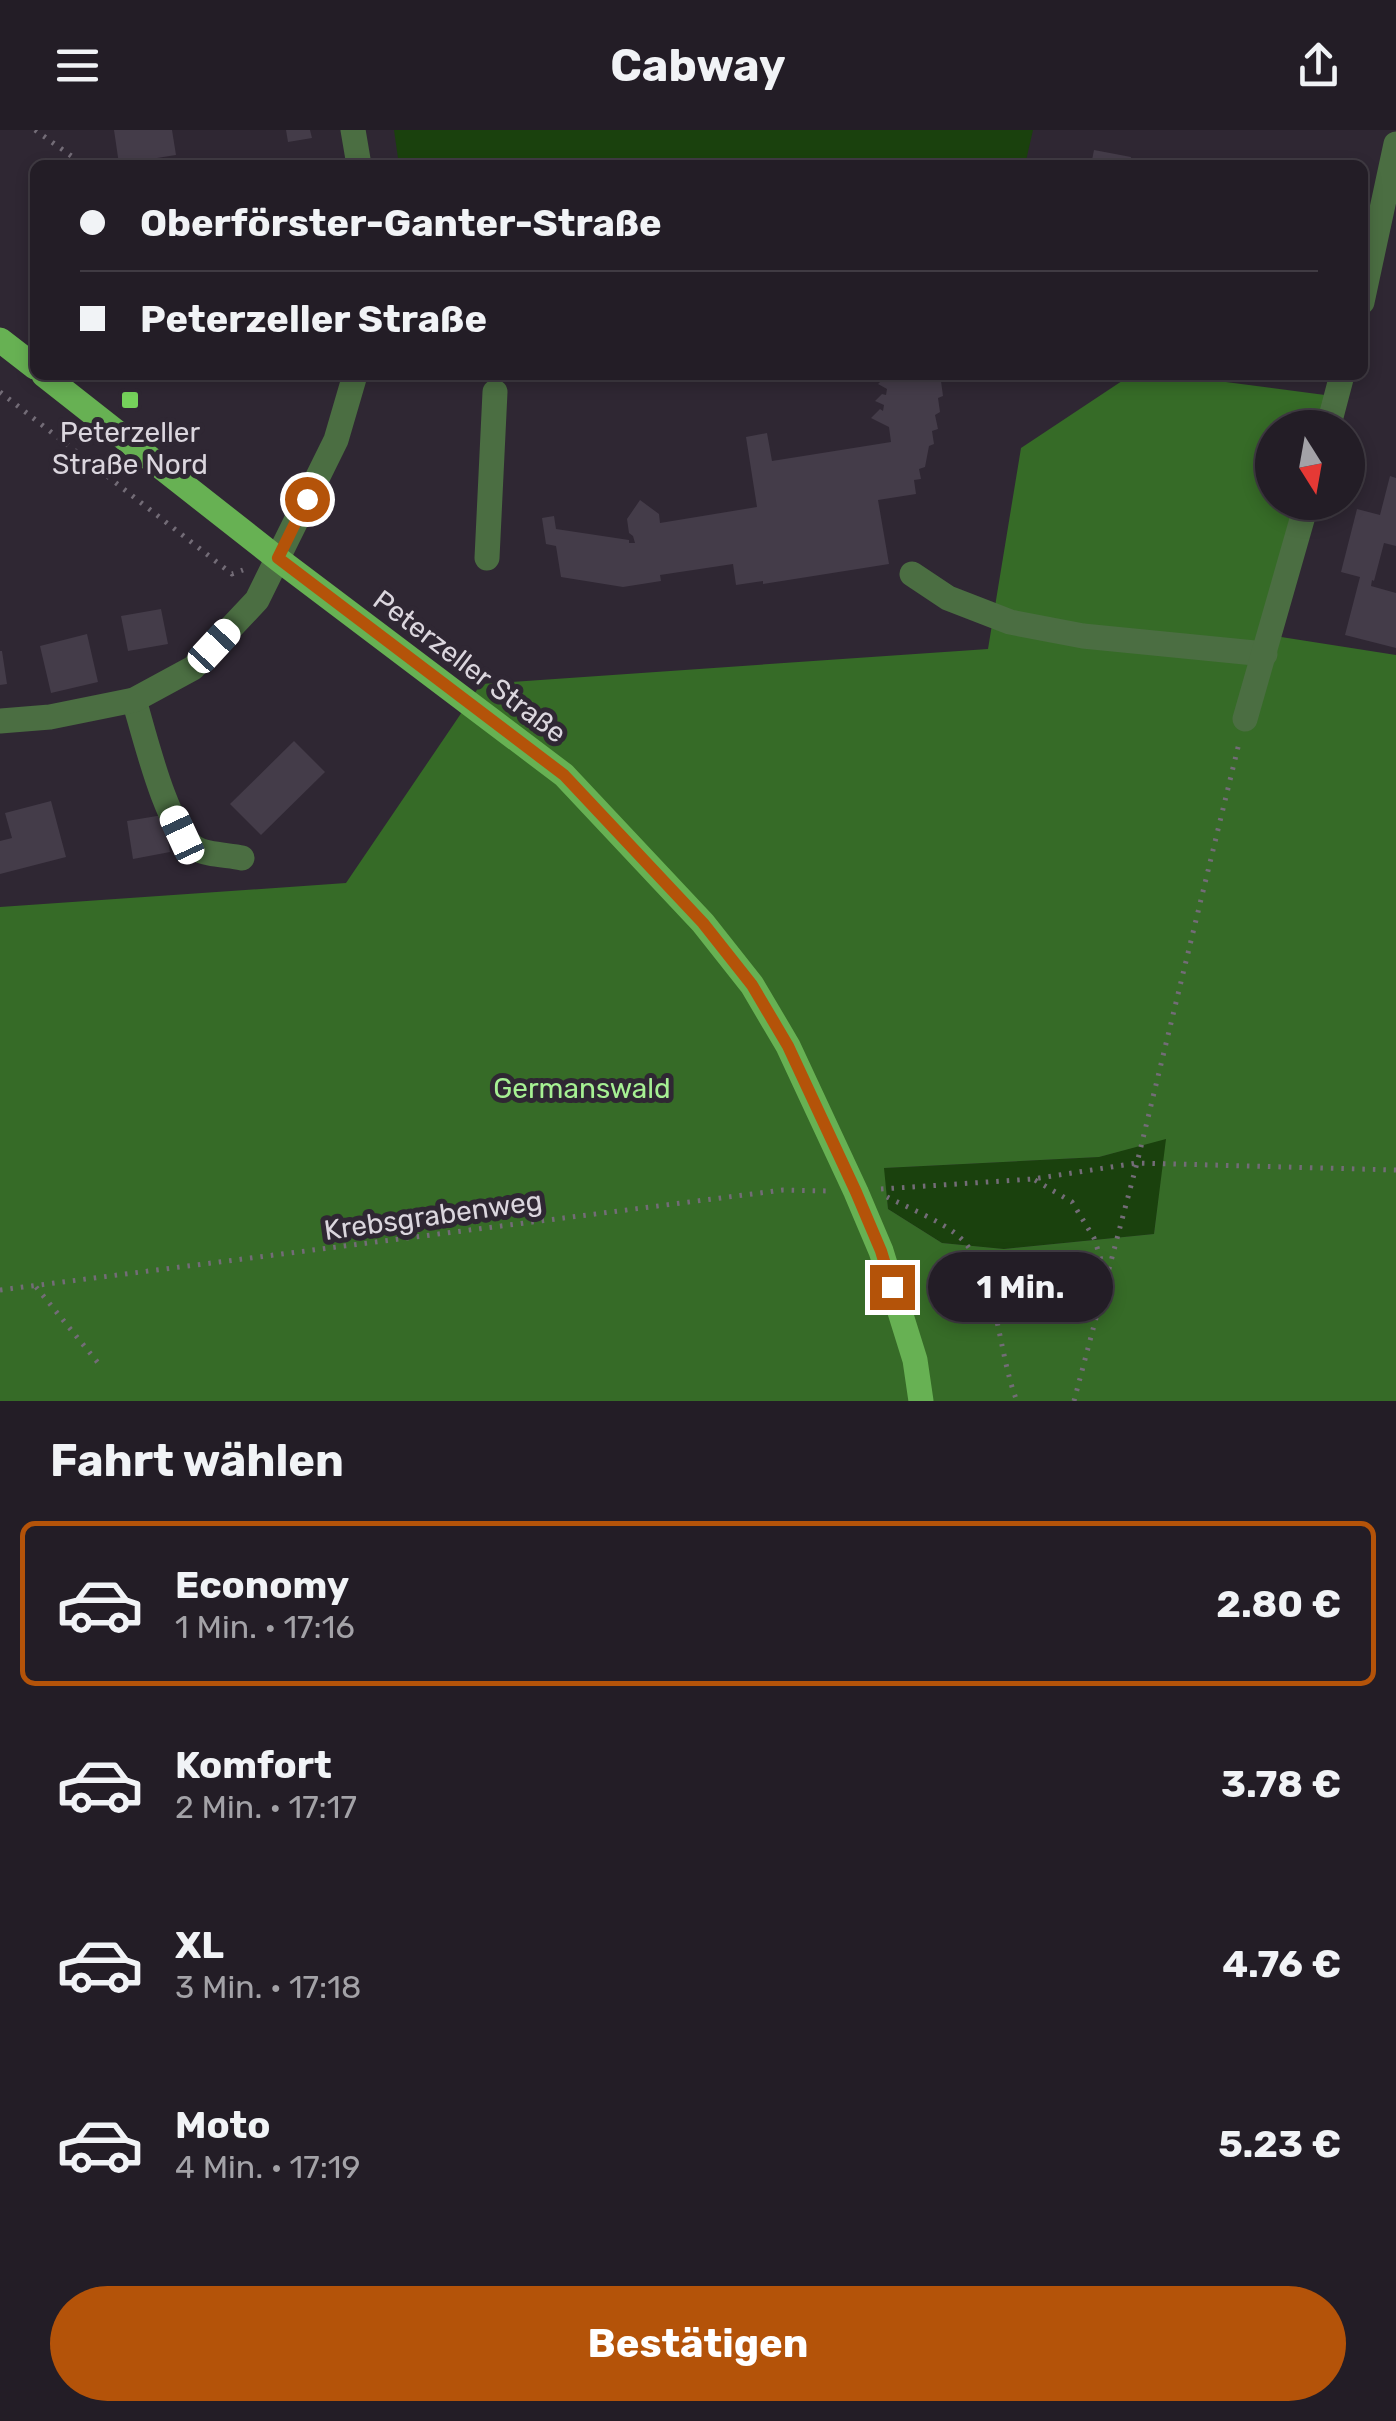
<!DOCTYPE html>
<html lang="de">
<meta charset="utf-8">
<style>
:root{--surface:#231d26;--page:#2f2a32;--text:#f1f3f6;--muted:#a3a2a7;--line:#403b43;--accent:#b45309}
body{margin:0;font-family:Rubik,sans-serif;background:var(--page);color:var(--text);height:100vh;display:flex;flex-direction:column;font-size:38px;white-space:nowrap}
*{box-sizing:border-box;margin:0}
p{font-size:32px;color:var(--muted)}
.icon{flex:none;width:55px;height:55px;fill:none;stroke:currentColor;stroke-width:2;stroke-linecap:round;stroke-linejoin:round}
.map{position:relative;height:1271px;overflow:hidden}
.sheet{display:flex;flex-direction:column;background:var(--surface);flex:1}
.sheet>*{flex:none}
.top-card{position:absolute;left:30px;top:30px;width:1338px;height:220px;border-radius:15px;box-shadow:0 5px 15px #0003,0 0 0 2px var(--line);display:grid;align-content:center;height:220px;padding:0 50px;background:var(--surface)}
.needle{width:65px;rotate:169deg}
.tools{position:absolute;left:1255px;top:280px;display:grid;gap:20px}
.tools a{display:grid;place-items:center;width:110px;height:110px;border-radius:50%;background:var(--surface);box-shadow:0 5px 15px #0003,0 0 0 2px var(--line);font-size:50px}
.end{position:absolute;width:45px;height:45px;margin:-22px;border:12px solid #b45309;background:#fff;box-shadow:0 0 0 5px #fff}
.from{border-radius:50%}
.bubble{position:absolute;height:70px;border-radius:35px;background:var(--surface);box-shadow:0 5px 15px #0003,0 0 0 2px var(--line);font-size:32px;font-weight:700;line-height:70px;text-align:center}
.car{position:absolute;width:30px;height:60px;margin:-30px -15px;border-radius:12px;box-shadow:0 0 8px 2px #0007;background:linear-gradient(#fff 24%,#345 0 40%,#fff 0 76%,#345 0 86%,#fff 0)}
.top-card b{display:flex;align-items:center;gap:35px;height:95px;font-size:38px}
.top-card b+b{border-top:2px solid var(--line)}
.top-card i{width:25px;height:25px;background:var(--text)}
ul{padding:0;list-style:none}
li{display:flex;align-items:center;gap:30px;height:165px;margin:0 20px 15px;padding:0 30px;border:5px solid transparent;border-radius:15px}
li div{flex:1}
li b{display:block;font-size:38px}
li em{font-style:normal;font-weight:700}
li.active{border-color:var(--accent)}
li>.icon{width:90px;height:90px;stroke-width:1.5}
h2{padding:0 50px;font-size:45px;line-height:120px}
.action{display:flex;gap:20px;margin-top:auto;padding:20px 50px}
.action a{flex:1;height:115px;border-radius:60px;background:var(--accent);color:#fff;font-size:40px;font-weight:700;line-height:115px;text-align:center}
header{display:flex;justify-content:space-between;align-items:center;height:130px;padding:0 50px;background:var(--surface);font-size:45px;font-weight:700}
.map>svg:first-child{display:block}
.green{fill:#1a410d}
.forest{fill:#366b27;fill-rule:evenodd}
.building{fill:#443c49}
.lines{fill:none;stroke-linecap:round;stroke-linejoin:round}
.path{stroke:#736c77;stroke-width:5;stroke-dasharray:2.5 8;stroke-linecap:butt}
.minor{stroke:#4b6e42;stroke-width:25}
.major{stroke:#67b153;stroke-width:25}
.route{stroke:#b45309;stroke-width:12}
.poi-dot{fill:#75d25b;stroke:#2f2733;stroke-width:4}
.labels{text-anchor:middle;stroke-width:10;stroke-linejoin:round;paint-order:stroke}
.poi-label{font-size:28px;fill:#dbd6de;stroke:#2f2733}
.street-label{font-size:28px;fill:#dbd6de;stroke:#2f2733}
.park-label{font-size:28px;fill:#a6f093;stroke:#2f2733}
</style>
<header><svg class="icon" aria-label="menu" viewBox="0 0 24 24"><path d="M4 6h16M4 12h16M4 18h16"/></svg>Cabway<svg class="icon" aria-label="share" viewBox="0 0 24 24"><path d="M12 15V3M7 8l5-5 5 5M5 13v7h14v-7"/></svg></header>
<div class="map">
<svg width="1396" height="1271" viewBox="0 0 1396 1271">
<rect width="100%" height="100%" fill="#2f2733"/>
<g class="green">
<polygon points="394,0 1033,0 1025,35 399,35"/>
<polygon points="1167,1008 1154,1104 1003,1119 942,1113 888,1079 883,1038 1099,1027"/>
</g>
<path class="forest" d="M 1131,245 L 1172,245 L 1325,265 L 1317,297 L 1272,298 L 1272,372 L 1300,373 L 1269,505 L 1396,525 L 1396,1271 L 0,1271 L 0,777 L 346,753 L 481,554 L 988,519 L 1021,318 ZM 1166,1009 L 1154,1104 L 1004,1119 L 942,1113 L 888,1079 L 884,1038 L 1099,1027 Z"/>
<g class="building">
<polygon points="114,0 172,0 176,25 119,34"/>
<polygon points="286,0 310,0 312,8 288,12"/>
<polygon points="1094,20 1131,27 1130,35 1091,35"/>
<polygon points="890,245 946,245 947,249 941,251 943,266 938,268 940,282 935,285 938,299 932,301 934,314 929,316 925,337 919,339 921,349 914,350 916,364 878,370 889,434 763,454 763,451 736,455 733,434 660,445 661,451 623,457 561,447 556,416 546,414 542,388 554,386 556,399 629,410 629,413 635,413 633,406 629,403 627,389 640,370 659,384 660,393 757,377 746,307 767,303 772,331 891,312 889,297 871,288 880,279 883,281 884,275 875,271 882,264 886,265 887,259 878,254 885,247 889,249"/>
<polygon points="1390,346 1396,348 1396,416 1384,413 1374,451 1372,450 1371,456 1396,463 1396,518 1345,505 1360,447 1341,442 1357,379 1380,385"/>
<polygon points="161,479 168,514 128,521 121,486"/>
<polygon points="87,504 98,552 51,563 40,516"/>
<polygon points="0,521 2,521 7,554 0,555"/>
<polygon points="294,611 325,642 261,705 230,674"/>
<polygon points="51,671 66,727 0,744 0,711 12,708 5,683"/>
<polygon points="163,685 170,722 133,729 127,691"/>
</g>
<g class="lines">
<g class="path">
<polyline points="35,0 84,35"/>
<polyline points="0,262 232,444 243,440"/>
<polyline points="1035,1050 1072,1072 1094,1108 1106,1145"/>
<polyline points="881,1059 1033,1049 1137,1033 1396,1040"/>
<path d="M 887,1067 C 907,1077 940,1091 956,1104 C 998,1138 997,1222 1017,1271"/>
<polyline points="36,1157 99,1234"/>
<polyline points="0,1160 783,1060 830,1061"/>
<polyline points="1074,1271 1137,1033 1240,609"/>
</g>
<g class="minor">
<polyline points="353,0 359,35"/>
<polyline points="1362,172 1396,14"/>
<polyline points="1328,298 1342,245"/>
<polyline points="487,428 495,262"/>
<polyline points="912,444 948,468 1010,492 1083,506 1265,524"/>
<path d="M 134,570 C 144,603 167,701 195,718 C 206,725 228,725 242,728"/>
<polyline points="1245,589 1307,372"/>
<polyline points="0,591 50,587 134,570 193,538 257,470 336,310 355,245"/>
</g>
<g class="major">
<polyline points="0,210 35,237"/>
<polyline points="44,245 278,429 564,645 703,793 752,855 788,916 856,1062 881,1121 915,1230 921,1271"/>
</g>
</g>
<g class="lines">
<polyline class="route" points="307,369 278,428 564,645 703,793 752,855 788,916 856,1062 881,1121 892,1157"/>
</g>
<rect class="poi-dot" x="120" y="260" width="20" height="20" rx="5"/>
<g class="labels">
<g class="poi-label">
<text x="130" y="312">Peterzeller<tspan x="130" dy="32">Straße Nord</tspan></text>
</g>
<g class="street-label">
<text transform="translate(470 536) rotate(37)" y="10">Peterzeller Straße</text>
<text transform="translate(433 1085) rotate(-8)" y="10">Krebsgrabenweg</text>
</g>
<g class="park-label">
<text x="582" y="968">Germanswald</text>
</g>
</g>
</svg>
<div class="tools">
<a><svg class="needle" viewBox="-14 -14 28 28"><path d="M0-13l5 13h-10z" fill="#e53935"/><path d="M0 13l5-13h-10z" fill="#a3a2a7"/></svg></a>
</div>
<i class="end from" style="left:307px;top:369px"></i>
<i class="end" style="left:892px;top:1157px"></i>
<div class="bubble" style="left:928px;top:1122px;width:185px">1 Min.</div>
<i class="car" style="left:214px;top:516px;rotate:43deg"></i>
<i class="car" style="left:182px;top:705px;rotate:335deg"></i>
<div class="top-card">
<b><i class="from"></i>Oberförster-Ganter-Straße</b>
<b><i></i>Peterzeller Straße</b>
</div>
</div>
<section class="sheet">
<h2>Fahrt wählen</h2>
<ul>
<li class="active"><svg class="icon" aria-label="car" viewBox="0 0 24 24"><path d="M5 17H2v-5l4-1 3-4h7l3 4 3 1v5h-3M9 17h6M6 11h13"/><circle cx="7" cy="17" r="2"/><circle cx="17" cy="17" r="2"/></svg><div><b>Economy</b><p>1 Min. · 17:16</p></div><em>2.80 €</em></li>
<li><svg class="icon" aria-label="car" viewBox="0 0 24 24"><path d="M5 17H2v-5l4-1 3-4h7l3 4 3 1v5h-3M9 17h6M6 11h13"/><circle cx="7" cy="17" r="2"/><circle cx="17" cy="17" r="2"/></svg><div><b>Komfort</b><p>2 Min. · 17:17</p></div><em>3.78 €</em></li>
<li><svg class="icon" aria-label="car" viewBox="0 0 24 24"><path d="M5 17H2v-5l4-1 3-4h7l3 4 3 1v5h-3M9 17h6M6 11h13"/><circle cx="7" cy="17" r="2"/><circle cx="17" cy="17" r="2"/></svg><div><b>XL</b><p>3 Min. · 17:18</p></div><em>4.76 €</em></li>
<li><svg class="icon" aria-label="car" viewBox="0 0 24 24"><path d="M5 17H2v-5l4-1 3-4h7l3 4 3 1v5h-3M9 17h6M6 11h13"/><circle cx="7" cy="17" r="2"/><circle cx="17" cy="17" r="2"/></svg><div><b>Moto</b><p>4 Min. · 17:19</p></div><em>5.23 €</em></li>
</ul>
<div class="action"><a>Bestätigen</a></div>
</section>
